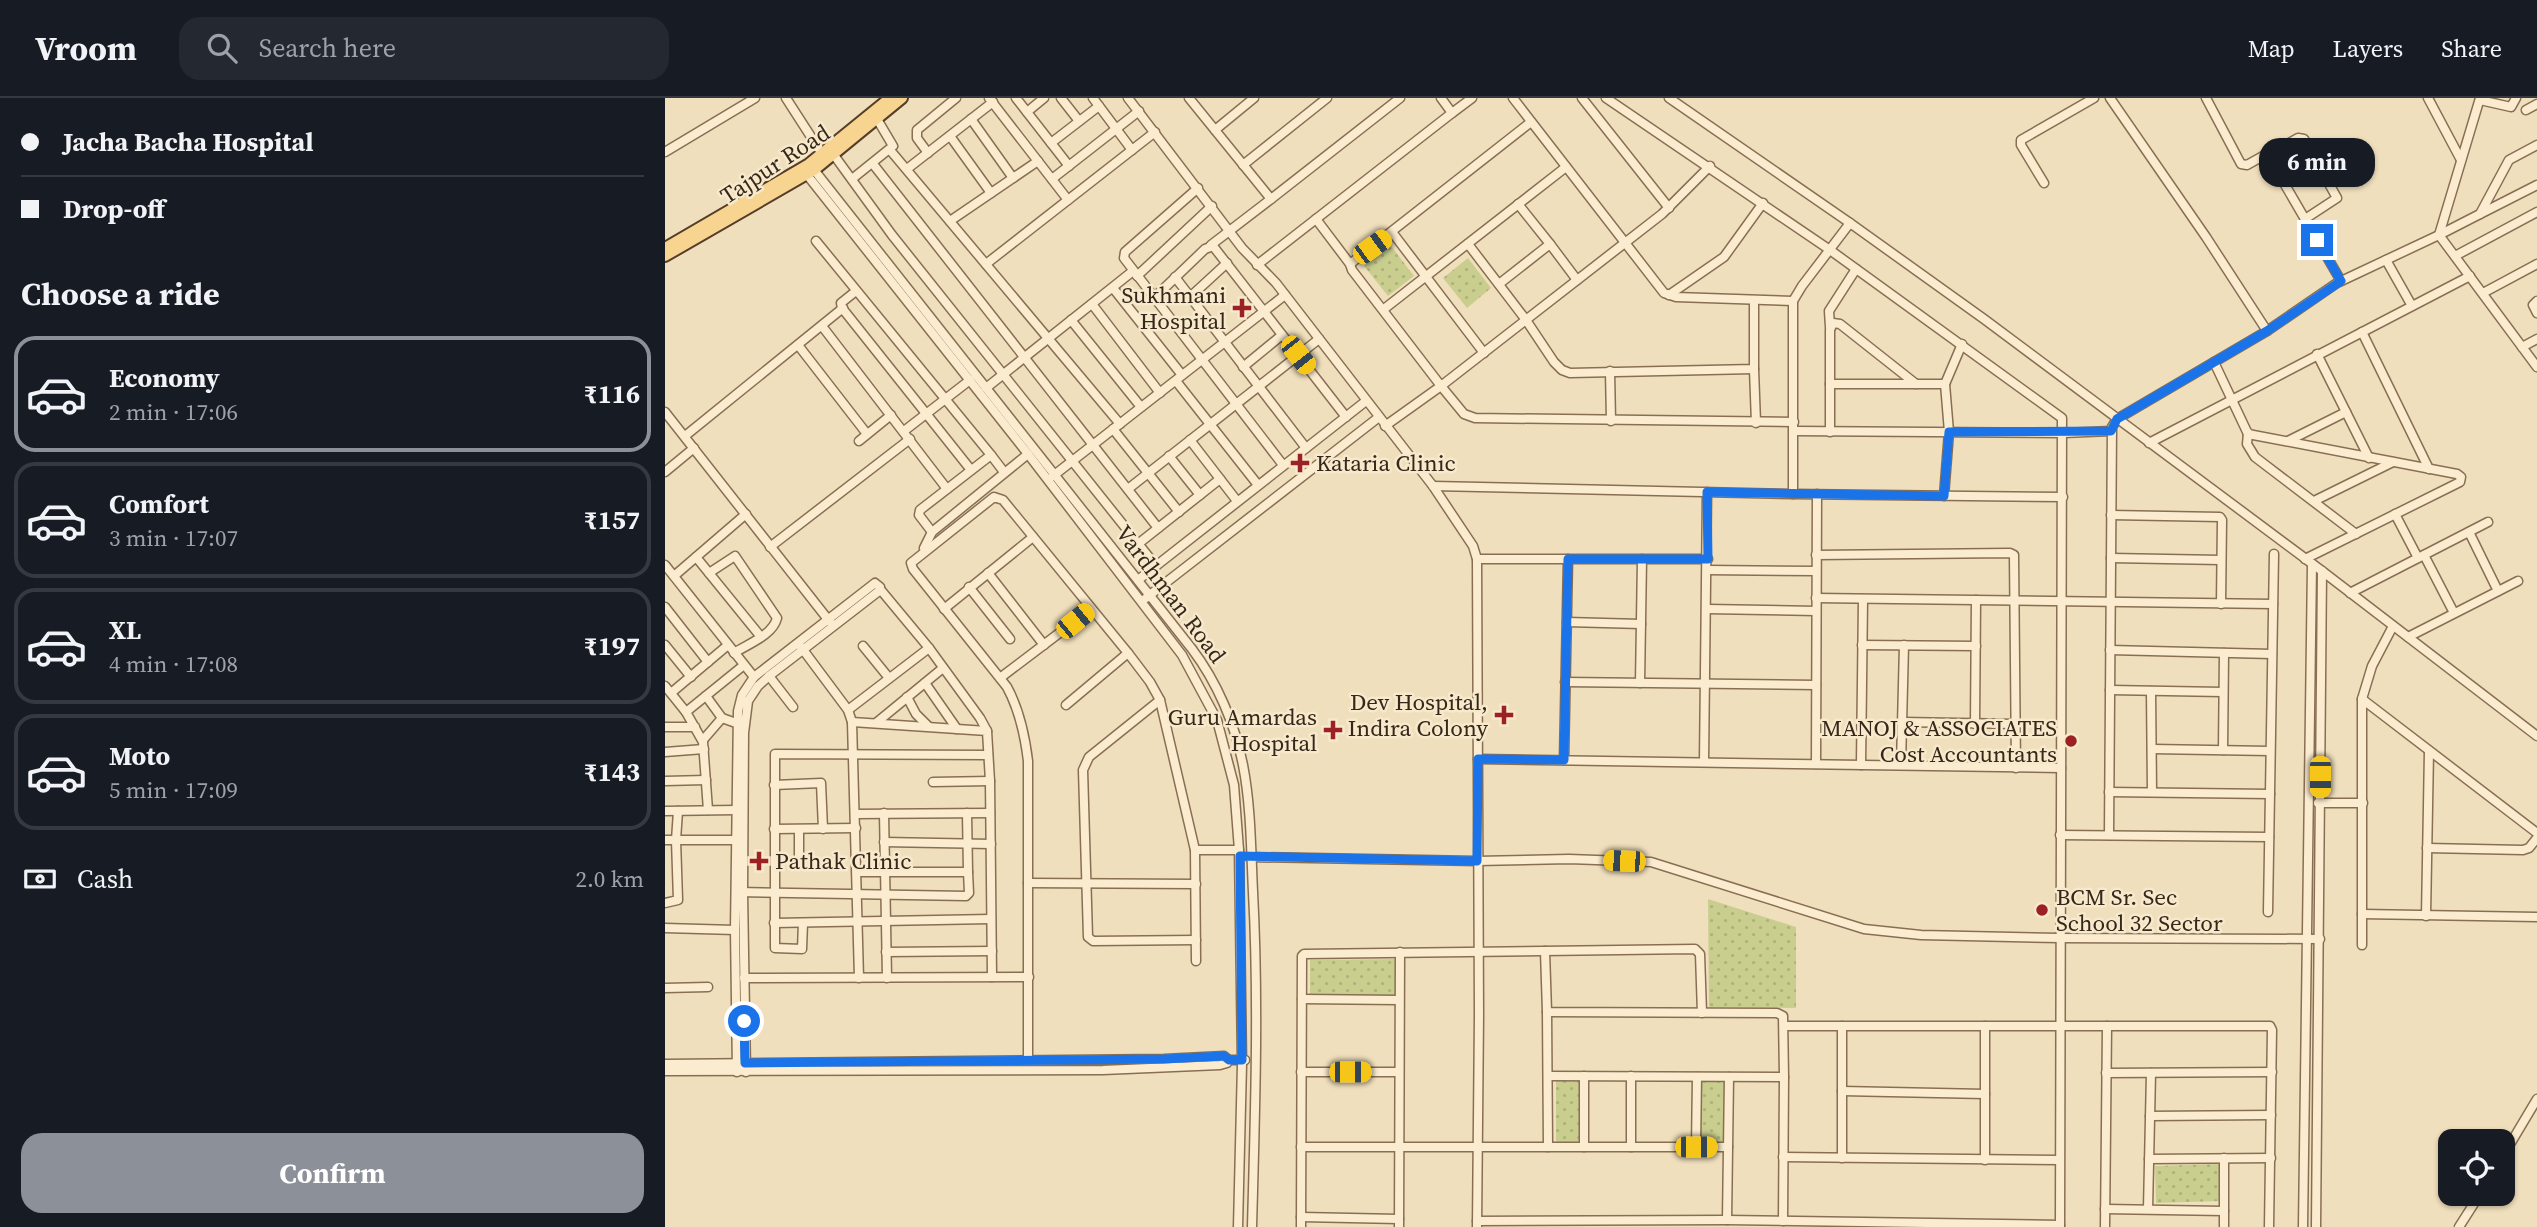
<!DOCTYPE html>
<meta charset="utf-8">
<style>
:root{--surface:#171b24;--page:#242831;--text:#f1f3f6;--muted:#9ea1a6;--line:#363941;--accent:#8c9099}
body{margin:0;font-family:"Source Serif 4",serif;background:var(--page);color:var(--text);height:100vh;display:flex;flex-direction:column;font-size:26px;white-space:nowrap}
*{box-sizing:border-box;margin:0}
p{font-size:23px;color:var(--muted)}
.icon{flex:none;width:38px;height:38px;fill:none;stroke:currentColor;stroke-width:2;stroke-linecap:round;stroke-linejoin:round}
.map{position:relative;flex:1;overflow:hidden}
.panel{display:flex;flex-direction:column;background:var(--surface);width:665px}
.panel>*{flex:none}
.guide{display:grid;align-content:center;height:154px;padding:0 21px;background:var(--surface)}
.fabs{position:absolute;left:1773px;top:1031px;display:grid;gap:14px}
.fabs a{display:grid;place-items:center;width:77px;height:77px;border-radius:14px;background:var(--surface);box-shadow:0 2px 5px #0004;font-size:35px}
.end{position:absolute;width:32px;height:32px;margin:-16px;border:9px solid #1a73e8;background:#fff;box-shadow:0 0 0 4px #fff}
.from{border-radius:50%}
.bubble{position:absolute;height:49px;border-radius:21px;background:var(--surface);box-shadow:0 2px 5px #0004;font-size:23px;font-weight:700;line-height:49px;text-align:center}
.car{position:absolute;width:21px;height:42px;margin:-21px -10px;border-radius:9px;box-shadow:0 0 5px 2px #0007;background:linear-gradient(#f5c518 24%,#345 0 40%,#f5c518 0 76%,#345 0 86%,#f5c518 0)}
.guide b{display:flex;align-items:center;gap:24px;height:66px;font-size:26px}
.guide b+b{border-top:2px solid var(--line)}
.guide i{width:18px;height:18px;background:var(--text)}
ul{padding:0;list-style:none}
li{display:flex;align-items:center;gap:21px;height:116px;margin:0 14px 10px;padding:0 7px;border:4px solid var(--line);border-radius:21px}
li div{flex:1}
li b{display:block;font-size:26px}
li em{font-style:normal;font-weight:700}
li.active{border-color:var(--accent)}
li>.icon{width:63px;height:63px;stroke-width:1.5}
h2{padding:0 21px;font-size:32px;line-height:84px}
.pay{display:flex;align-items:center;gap:18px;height:77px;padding:0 21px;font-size:26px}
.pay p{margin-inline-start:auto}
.cta{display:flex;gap:14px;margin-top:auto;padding:14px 21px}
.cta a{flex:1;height:80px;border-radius:21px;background:var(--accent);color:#fff;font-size:28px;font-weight:700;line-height:80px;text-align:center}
header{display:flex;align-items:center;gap:42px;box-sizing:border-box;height:98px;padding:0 35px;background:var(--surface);border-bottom:2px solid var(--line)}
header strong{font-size:33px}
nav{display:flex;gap:38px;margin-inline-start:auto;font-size:24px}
.search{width:490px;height:63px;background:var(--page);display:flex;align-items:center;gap:18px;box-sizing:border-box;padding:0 24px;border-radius:21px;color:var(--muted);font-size:26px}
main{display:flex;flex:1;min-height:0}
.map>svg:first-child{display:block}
.grass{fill:url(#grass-dots)}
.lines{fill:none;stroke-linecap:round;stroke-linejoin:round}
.minor-casing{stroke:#886f54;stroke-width:11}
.major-casing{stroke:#553d29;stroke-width:14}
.minor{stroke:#fbeccf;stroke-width:8}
.major{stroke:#f7d490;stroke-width:10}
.route{stroke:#1a73e8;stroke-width:9}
.poi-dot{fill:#9b2125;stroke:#f7e9cc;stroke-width:2.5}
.labels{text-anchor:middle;stroke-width:5;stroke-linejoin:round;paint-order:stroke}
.street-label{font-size:23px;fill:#36271a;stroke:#f7e9cc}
.poi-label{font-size:23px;fill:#36271a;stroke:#f7e9cc;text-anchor:end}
</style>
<header>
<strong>Vroom</strong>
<div class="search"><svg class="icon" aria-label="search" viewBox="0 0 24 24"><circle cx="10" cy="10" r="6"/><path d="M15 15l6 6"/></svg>Search here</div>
<nav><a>Map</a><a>Layers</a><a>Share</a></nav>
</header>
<main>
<section class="panel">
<div class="guide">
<b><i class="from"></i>Jacha Bacha Hospital</b>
<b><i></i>Drop-off</b>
</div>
<h2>Choose a ride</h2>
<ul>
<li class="active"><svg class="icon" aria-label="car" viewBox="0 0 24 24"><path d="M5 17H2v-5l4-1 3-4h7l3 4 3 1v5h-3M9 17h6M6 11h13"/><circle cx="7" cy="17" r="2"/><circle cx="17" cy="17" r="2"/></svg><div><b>Economy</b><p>2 min · 17:06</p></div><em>₹116</em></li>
<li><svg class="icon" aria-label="car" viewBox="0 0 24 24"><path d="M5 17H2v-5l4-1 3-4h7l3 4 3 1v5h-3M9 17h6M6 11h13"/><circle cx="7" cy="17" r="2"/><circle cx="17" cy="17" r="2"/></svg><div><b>Comfort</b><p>3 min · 17:07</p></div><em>₹157</em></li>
<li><svg class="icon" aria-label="car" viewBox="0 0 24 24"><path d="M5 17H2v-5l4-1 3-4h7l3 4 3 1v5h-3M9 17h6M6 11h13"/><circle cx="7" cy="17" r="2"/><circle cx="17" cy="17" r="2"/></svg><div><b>XL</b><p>4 min · 17:08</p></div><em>₹197</em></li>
<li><svg class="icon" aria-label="car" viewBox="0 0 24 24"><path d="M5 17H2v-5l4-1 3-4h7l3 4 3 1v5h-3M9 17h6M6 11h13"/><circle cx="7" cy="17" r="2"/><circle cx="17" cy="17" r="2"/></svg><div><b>Moto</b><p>5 min · 17:09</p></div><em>₹143</em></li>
</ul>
<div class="pay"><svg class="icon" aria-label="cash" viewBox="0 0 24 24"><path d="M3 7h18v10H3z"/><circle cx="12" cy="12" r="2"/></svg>Cash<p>2.0 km</p></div>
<div class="cta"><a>Confirm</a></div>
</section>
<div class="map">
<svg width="1872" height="1129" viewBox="0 0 1872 1129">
<defs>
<pattern id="grass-dots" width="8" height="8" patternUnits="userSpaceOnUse" patternTransform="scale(1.75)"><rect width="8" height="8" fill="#c9ce8f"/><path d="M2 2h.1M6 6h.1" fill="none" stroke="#adb17b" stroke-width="1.8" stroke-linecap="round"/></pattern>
</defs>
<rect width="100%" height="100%" fill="#f0dfbc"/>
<g class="grass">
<polygon points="726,148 749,178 723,198 699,168"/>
<polygon points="803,160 826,190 802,210 778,180"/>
<polygon points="1043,801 1131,829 1131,910 1044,909"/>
<polygon points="732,861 732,901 645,902 645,862"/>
<rect x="891" y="981" width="24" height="65"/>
<polygon points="1035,983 1060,983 1059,1046 1035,1046"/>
<polygon points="1555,1066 1556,1103 1491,1105 1490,1068"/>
</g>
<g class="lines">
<g class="minor-casing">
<g id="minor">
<polyline points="121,0 159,59"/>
<polyline points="324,0 403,102"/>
<polyline points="351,0 404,68"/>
<polyline points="396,0 414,23"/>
<polyline points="428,0 467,52"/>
<polyline points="463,0 577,150 611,185 768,388 808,448 812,461 814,916 812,1129"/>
<polyline points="524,0 606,101 735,0"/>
<polyline points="848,0 999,195 1011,199 1128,203"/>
<polyline points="917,0 1004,110"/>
<polyline points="941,0 1165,152 1397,320 1395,1129"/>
<polyline points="1004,0 1185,125 1319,221 1657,473 1872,638"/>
<polyline points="1445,0 1541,139 1602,233 1672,185 1774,137 1872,269"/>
<polyline points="1541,0 1576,66 1582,67 1598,58 1605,61 1676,183"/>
<polyline points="1763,0 1796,62"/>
<polyline points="1815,2 1846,9 1851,0"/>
<polyline points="1861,12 1872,6"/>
<polyline points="362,14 379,0"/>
<polyline points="787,15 807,0"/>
<polyline points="306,21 348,80"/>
<polyline points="866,24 685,166 687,172 776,288 997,116 1045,68"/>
<polyline points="550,32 589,0"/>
<polyline points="285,38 326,95"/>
<polyline points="386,45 434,8"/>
<polyline points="225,52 455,326"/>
<polyline points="166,53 227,137 491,468"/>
<polyline points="0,54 90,0"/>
<polyline points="263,55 252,40 252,32 291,0"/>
<polyline points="1601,58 1633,40 1639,41 1672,100 1640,121"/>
<polyline points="208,66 493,430"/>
<polyline points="578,67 662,0"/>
<path d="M 146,68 L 527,551 C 552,584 570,626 578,667 C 586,708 586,752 588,794 C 594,906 590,1017 587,1129"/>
<polyline points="242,71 328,4"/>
<polyline points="139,73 363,356 517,557 552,622 569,687 574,752 577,966 573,1129"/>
<polyline points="187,81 228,48 212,21"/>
<polyline points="387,81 474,13"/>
<polyline points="1379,85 1356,47 1356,42 1429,0"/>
<polyline points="533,90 460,154 459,160 618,367"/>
<polyline points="1815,116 1872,87"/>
<polyline points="651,121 685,166"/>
<polyline points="285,123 373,63"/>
<polyline points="727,134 819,255"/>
<polyline points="1774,137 1815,0"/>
<polyline points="1774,137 1815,116 1844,62 1872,47"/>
<polyline points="151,143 326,357 255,412 254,417 267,434"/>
<polyline points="803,146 861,222 889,264 897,272 905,275 1089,271 1089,204"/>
<polyline points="885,146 912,182"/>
<polyline points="546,147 606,101"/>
<polyline points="1790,158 1872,114"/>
<polyline points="1721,162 1747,208"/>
<polyline points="321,166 490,34"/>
<polyline points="592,167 787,15 776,0"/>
<polyline points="472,178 547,108"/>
<polyline points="510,179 641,350"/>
<polyline points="834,186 885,146 853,106"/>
<polyline points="448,190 517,277"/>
<polyline points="191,193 176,205 177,210 306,372"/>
<polyline points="1818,195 1872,166"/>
<polyline points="1004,197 1059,159 1098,105"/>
<polyline points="525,199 562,165"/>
<polyline points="489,200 540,151 548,148 681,319"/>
<polyline points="1872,203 1868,207 1872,215"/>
<polyline points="427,206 495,295"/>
<polyline points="719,211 901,69"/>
<polyline points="406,222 476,309"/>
<polyline points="157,228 282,391"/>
<polyline points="1165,229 1164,213 1191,171"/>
<polyline points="1697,234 1764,371"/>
<polyline points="133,247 202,336"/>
<polyline points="1857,249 1872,241"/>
<polyline points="1652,256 1704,360"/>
<polyline points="1549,264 1583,336 1792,376 1796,379 1795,384 1640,461"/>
<polyline points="578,269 617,237"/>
<polyline points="1089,271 1091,325"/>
<polyline points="945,273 946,323"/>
<polyline points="511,283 593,387"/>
<polyline points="1165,286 1280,286 1284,334 1279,398"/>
<polyline points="1280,286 1297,246"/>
<polyline points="321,290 468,173"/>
<polyline points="0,314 165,524"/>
<polyline points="720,328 776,288 799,316 810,320 1129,324"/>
<polyline points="448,331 514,414"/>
<polyline points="239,333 305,282"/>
<polyline points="1129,333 1399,335 1446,333"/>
<polyline points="1165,334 1165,232 1168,225 1175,226 1251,286"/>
<polyline points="1583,335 1582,346 1590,359 1691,436"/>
<polyline points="20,338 178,210"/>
<polyline points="525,342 572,403"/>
<polyline points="194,343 226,317"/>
<polyline points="1623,343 1681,314"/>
<polyline points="1484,345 1805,178"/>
<polyline points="326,357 339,374"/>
<polyline points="504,358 535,397"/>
<polyline points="0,374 29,350"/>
<polyline points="388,378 620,197"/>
<polyline points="768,388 1128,396 1398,399"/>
<polyline points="463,391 654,241"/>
<polyline points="1128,396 1128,203 1137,188 1185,125"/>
<polyline points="1649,403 1728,364"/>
<polyline points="1730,416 1753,460"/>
<polyline points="1446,417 1555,419 1557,422 1556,506"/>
<polyline points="1804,434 1833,493"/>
<polyline points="473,446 555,381"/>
<polyline points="105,449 245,341"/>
<polyline points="259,450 267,434 363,356"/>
<polyline points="1151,457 1345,455 1349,457 1351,670"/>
<polyline points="1759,457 1789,515"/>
<polyline points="31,459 96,539"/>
<polyline points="1446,460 1556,462"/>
<polyline points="812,461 1043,461"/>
<polyline points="0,467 89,579"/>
<polyline points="1042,472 1151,473"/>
<path d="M 44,475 L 70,458 L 112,520 C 108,537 83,546 69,555"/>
<polyline points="323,475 379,547"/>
<polyline points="9,478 81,416"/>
<polyline points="473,482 701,303"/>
<polyline points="304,489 345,541"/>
<polyline points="215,491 264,550 315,620 322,633"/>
<polyline points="1685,495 1823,424"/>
<polyline points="481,500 714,319"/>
<polyline points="1151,500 1608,506"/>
<polyline points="0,509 43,564"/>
<polyline points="279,511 368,439"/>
<polyline points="1042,511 1151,513"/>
<polyline points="902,524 976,526"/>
<polyline points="1743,539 1853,483"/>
<polyline points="0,547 26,579"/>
<polyline points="1197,547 1311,548"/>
<polyline points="198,548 224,580"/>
<polyline points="136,549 183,612 187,624 194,880"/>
<polyline points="1445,552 1607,556"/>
<polyline points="104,578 128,609"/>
<polyline points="335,580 426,511"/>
<polyline points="900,584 1151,587"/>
<polyline points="260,585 292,631"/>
<polyline points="975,585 977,461"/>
<polyline points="0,588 21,614 38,644 43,712"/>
<polyline points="1445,592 1558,594"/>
<polyline points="1486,593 1487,694"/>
<polyline points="6,595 63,547"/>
<polyline points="41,598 57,620 71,625"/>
<polyline points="242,599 251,616 263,628"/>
<polyline points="1697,601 1707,568 1728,528"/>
<polyline points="495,602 424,659 418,672 423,839 428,843 531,842"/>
<polyline points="401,607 463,555"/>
<polyline points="183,612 264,550"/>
<polyline points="21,614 79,567"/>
<polyline points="187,624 322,633 325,683 327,879"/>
<polyline points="1238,624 1350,626"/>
<polyline points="211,625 278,570"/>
<polyline points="1310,626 1311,502"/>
<polyline points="0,629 30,629"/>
<polyline points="38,642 57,620"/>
<polyline points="1487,651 1605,653"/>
<polyline points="1558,652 1559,555"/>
<polyline points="0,654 39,651"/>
<polyline points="813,661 1396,670"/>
<polyline points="899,662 903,461"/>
<polyline points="1039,664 1042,394"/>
<polyline points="1151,666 1152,396"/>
<polyline points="1196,667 1198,501"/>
<polyline points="1236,667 1239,547"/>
<polyline points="0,683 41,682"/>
<polyline points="268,684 325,683"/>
<polyline points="109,687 156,685 158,731"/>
<polyline points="1444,694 1605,696"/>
<polyline points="1653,705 1698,705"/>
<polyline points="0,713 71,712"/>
<polyline points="219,715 222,880"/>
<polyline points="302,715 303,774"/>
<polyline points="190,716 325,715"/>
<polyline points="109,731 191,730"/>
<polyline points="134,732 134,766"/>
<polyline points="1395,737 1604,739"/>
<polyline points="1444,737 1447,329 1452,321 1602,233"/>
<polyline points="0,742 71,742"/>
<polyline points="219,744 326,746"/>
<polyline points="1762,750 1858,752 1864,750 1872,740"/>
<polyline points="530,752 574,752"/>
<polyline points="584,759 812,763 904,761 986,764 1199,831 1256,837 1394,840 1655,841"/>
<polyline points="363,785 531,786"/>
<polyline points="73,794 301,798 304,795 303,774 192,774"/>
<polyline points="0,805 13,802 11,742 13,713"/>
<polyline points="1603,814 1609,456"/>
<polyline points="1697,816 1872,819"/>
<polyline points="1761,818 1764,653"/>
<polyline points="109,825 326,821"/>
<polyline points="138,825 137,851 110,850 110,656 323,657"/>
<polyline points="0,830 70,832"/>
<polyline points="1697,847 1697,601 1872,735"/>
<polyline points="880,853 882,914 1112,915 1118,918 1119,979 1118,1123"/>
<polyline points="221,854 327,853"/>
<polyline points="79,880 364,879"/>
<polyline points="0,890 43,889"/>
<polyline points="637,901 734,902"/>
<polyline points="882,914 883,1049"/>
<polyline points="1119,928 1605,928 1607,932 1604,1129"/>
<polyline points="1177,928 1177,1060"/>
<polyline points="1320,928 1320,1062"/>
<path d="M 363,962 L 363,663 C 360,638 354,611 342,589 L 248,471 L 246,465 L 329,399 L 338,402 L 463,555 L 485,584 L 495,602 L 530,752 L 531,863"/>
<polyline points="0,966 499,961 559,958 564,962 580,962"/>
<polyline points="0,973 438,972 555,967 562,965 564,962"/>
<polyline points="72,974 70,832 73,613 77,597 89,579 210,485 215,489 214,493 104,578 93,588 83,603 79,635 78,794 81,974"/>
<polyline points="636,974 734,974"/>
<polyline points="1441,975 1607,974"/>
<polyline points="884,978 1119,979"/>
<polyline points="919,978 919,1049"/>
<polyline points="966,978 966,1049"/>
<polyline points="1177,993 1320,996"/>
<polyline points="1485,1018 1606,1017"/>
<polyline points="636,1049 1063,1049"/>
<polyline points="1031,1049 1032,979"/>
<polyline points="1838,1058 1872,1001"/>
<polyline points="1118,1059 1394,1062"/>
<polyline points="1484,1061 1606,1060"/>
<polyline points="1440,1111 1559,1113"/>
<polyline points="1483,1111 1486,975"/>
<polyline points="636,1119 734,1121"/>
<polyline points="1062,1122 1064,979"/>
<polyline points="812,1123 1062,1122 1395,1127"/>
<polyline points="636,1129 637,858 639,856 1030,851 1035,856 1037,915"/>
<polyline points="734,1129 735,854"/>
<polyline points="1440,1129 1442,928"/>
<polyline points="1559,1129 1559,1060"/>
<polyline points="1638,1129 1647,466"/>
<polyline points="1651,1129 1657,473"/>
<polyline points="1794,1129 1815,1096"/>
</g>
</g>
<g class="major-casing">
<g id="major">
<polyline points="0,150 144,66 225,0"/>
<polyline points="0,158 149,72 237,0"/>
</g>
</g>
<use href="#minor" class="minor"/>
<use href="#major" class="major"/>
</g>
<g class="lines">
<polyline class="route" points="79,923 80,965 499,961 559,958 564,962 577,962 575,758 812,763 813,661 899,662 903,461 1043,461 1042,394 1279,398 1284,334 1446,333 1452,321 1602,233 1676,183 1652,142"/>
</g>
<g class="poi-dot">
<path d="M573.5 199.5h7v7h7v7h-7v7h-7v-7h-7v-7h7z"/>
<path d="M631.5 354.5h7v7h7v7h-7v7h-7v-7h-7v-7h7z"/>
<path d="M835.5 606.5h7v7h7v7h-7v7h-7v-7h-7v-7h7z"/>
<path d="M664.5 621.5h7v7h7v7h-7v7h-7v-7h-7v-7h7z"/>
<circle cx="1406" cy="643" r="7"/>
<path d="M90.5 752.5h7v7h7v7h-7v7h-7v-7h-7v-7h7z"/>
<circle cx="1377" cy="812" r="7"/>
</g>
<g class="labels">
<g class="street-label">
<text transform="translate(110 66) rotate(-33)" y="8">Tajpur Road</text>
<text transform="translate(506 496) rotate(53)" y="8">Vardhman Road</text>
</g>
<g class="poi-label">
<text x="561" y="205">Sukhmani<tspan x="561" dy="26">Hospital</tspan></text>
<text x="651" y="373" text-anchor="start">Kataria Clinic</text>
<text x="823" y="612">Dev Hospital,<tspan x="823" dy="26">Indira Colony</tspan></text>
<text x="652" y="627">Guru Amardas<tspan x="652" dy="26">Hospital</tspan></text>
<text x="1392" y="638">MANOJ &amp; ASSOCIATES<tspan x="1392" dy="26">Cost Accountants</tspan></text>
<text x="110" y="771" text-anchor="start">Pathak Clinic</text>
<text x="1391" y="807" text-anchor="start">BCM Sr. Sec<tspan x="1391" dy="26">School 32 Sector</tspan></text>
</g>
</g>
</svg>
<div class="fabs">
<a><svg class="icon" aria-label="locate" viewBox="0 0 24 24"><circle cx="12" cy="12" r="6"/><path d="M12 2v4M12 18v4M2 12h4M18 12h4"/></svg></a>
</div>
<i class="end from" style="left:79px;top:923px"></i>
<i class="end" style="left:1652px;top:142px"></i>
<div class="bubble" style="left:1594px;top:40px;width:116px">6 min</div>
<i class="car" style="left:707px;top:149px;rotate:54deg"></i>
<i class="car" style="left:633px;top:257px;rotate:142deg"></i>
<i class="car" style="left:410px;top:523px;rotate:51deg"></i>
<i class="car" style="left:1655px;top:679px;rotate:180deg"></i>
<i class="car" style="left:959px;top:763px;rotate:272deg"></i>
<i class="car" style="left:685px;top:974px;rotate:90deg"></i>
<i class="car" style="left:1031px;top:1049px;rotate:90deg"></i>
</div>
</main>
